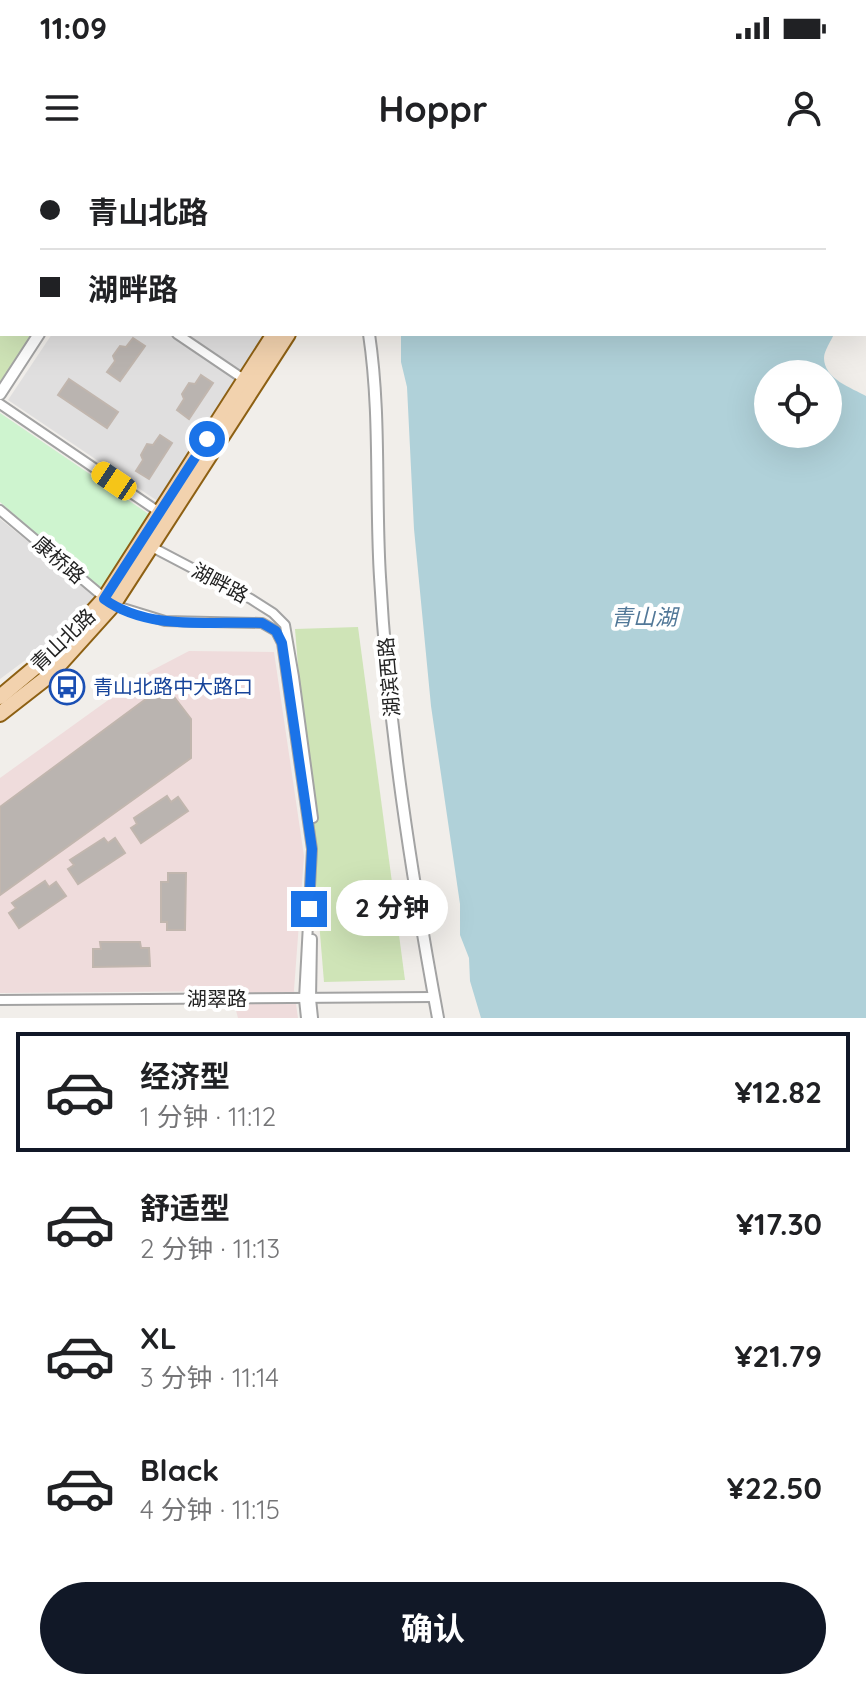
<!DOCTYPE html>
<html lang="zh">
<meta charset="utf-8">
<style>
:root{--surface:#fff;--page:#f2f2f2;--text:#202124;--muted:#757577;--line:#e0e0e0;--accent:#111827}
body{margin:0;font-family:Quicksand,"Noto Sans SC",sans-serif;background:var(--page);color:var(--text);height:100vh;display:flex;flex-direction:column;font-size:30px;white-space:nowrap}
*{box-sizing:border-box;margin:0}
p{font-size:26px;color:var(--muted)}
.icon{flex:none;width:44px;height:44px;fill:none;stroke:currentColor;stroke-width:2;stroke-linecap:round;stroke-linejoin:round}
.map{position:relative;height:858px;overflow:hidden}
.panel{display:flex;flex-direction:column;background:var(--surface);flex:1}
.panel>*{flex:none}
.top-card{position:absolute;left:0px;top:0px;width:866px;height:176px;box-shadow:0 8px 32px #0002;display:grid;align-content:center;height:176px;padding:0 40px;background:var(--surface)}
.buttons{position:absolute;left:754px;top:200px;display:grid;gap:16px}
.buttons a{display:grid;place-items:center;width:88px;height:88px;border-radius:50%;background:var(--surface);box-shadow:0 8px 32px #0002;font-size:40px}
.end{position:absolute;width:36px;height:36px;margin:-18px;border:10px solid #1a73e8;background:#fff;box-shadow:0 0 0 4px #fff}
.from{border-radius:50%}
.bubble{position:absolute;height:56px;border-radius:28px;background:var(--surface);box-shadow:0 8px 32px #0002;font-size:26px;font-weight:700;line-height:56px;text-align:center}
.car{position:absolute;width:24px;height:48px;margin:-24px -12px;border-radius:10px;box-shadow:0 0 6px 2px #0007;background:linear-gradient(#f5c518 24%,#345 0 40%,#f5c518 0 76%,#345 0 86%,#f5c518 0)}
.top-card b{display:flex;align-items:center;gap:28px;height:76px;font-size:30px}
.top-card b+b{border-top:2px solid var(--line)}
.top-card i{width:20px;height:20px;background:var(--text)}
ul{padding:14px 0 0;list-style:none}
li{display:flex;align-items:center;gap:24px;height:120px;margin:0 16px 12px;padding:0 24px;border:4px solid transparent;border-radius:0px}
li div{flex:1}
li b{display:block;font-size:30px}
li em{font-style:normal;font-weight:700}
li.on{border-color:var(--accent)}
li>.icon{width:72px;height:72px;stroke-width:1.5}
.action{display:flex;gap:16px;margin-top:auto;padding:16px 40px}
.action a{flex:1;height:92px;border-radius:48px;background:var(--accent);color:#fff;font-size:32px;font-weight:700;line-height:92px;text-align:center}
.status{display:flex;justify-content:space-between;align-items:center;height:56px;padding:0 40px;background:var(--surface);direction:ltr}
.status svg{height:22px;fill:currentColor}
header{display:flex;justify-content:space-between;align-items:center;height:104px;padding:0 40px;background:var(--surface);font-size:36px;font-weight:700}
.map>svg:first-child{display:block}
.residential{fill:#e0dfdf}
.commercial{fill:#efdcdc}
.grass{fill:#cfe4b7}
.park{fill:#cef4cf}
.water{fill:#b0d1d9;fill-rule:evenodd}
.building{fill:#bab4b0;stroke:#c1b6ae;stroke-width:2}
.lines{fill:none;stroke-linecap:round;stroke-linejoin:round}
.minor-casing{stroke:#a3a3a3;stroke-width:12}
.tertiary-casing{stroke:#a3a3a3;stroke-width:14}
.primary-casing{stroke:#8d6013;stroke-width:18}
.minor{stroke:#fff;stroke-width:8}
.tertiary{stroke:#fff;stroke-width:10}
.primary{stroke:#f2d2ae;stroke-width:14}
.route{stroke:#1a73e8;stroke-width:10}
.labels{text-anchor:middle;stroke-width:8;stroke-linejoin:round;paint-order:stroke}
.street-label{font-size:20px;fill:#222;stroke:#fff}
.transit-label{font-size:20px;fill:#164399;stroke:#fff;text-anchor:start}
.water-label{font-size:22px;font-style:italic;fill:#527898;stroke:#fff}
</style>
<div class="status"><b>11:09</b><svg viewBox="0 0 49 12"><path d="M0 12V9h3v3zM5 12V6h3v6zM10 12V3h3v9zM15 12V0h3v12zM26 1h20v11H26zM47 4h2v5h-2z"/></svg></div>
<header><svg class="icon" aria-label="menu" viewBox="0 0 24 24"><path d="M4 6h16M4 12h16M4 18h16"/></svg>Hoppr<svg class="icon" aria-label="person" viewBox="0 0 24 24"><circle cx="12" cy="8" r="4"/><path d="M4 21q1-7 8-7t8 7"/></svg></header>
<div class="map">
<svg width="866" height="858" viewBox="0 0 866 858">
<rect width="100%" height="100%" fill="#f1eeea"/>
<g class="residential">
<polygon points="52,174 267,174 159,342 8,240"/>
<polygon points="0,359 96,436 51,481 0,519"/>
</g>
<polygon class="commercial" points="189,491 274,492 304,696 294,830 298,858 238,858 231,831 0,833 0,618 143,515"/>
<g class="grass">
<polygon points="0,74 2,174 32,174 0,224"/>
<polygon points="358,467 405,820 324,822 295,469"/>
</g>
<polygon class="park" points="0,253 150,355 101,430 0,342"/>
<g class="water">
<polygon points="493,0 866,0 866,120 864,122 864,2 492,2"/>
<path d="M 401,174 L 834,174 C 831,181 824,191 824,198 C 824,219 852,228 866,236 L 866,858 L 481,858 L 470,821 L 469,798 L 460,775 L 460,744 L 431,546 L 414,369 L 407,227 L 401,202 ZM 768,214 L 828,214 L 828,274 L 768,274 Z"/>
</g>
<g class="building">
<polygon points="133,178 145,186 120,221 107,212 115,201 113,196 120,186 126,187"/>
<polygon points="201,215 213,223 189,259 177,250 184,239 182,234 189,223 195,224"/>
<polygon points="69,219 118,252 107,268 58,235"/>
<polygon points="160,275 172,283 149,319 136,311 143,300 141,295 147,284 153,285"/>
<polygon points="165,525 191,559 191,598 0,735 0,647"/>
<polygon points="167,636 171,642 178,637 188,651 141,683 131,668 137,664 134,658"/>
<polygon points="104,678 108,683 115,678 125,693 78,724 68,709 74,705 70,700"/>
<polygon points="168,713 186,713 185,770 167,770 167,762 161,762 161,722 168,722"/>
<polygon points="45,721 49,727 56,722 66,736 19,768 9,753 16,748 12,743"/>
<polygon points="100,782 140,782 141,788 149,788 150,806 93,807 93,789 101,789"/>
</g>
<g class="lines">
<g class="minor-casing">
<g id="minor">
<polyline points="361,0 364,2"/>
<polyline points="0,69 2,70"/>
<polyline points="177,174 245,220"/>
<polyline points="0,244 159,352"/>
<polyline points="0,350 113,445 165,461 262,463 276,471 282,483 312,689 304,839 306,858"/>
<polyline points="148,385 251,439 273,453 285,465 294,517 313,658"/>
<polyline points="312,779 311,839 313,858"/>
<polyline points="0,840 434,837"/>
</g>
</g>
<g class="tertiary-casing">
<g id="tertiary">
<polyline points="152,2 153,0"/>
<polyline points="444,2 445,0"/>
<path d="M 369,174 C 381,254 375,336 380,417 C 388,565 411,712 438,858"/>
<polyline points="0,234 39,174"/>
</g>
</g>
<g class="primary-casing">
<g id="primary">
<polyline points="391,2 392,0"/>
<polyline points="404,2 406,0"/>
<polyline points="0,537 63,484 104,439 274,174"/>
<polyline points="0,554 50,515 113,445 288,174"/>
</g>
</g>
<use href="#minor" class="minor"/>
<use href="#tertiary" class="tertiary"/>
<use href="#primary" class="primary"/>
</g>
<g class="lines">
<path class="route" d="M 207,279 L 104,439 C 148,471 210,461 262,463 L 276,471 L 282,483 L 312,689 L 309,749"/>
</g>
<defs>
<g id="bus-ring" transform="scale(1.8)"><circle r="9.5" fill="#fff" stroke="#1a4fb4" stroke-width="1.5"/><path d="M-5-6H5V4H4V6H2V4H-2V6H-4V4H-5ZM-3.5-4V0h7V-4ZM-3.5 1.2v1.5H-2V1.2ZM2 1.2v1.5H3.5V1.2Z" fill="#1a4fb4"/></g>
</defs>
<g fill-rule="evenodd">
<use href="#bus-ring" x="67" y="527"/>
</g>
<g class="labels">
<g class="street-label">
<text transform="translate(59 400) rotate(41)" y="7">康桥路</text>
<text transform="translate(220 423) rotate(28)" y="7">湖畔路</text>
<text transform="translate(63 480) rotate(-44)" y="7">青山北路</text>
<text transform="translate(389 517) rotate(-95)" y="7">湖滨西路</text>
<text x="217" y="846">湖翠路</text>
</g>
<g class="transit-label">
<text x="93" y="534">青山北路中大路口</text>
</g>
<g class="water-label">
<text x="644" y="465">青山湖</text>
</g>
</g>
</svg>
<div class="buttons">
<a><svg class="icon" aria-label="locate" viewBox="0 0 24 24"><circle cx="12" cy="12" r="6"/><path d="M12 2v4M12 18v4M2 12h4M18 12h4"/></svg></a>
</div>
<i class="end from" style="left:207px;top:279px"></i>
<i class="end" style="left:309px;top:749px"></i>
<div class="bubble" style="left:336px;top:720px;width:112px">2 分钟</div>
<i class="car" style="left:114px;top:321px;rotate:304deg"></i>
<div class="top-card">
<b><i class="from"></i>青山北路</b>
<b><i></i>湖畔路</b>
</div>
</div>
<section class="panel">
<ul>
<li class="on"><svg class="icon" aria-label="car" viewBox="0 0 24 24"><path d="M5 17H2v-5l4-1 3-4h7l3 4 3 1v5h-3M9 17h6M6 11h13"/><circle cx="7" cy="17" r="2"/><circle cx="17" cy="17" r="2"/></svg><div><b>经济型</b><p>1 分钟 · 11:12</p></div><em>¥12.82</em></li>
<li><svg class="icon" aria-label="car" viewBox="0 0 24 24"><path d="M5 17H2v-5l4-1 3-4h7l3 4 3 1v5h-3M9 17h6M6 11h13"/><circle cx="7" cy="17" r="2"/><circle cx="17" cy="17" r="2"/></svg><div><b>舒适型</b><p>2 分钟 · 11:13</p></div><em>¥17.30</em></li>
<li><svg class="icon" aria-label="car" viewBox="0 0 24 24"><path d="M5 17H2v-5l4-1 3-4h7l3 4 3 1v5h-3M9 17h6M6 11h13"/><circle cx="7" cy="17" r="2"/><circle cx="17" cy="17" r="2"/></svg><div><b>XL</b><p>3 分钟 · 11:14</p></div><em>¥21.79</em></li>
<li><svg class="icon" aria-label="car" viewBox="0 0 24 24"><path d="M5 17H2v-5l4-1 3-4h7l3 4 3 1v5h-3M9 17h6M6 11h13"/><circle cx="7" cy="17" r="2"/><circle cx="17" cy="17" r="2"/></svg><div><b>Black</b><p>4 分钟 · 11:15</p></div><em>¥22.50</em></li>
</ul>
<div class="action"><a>确认</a></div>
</section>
